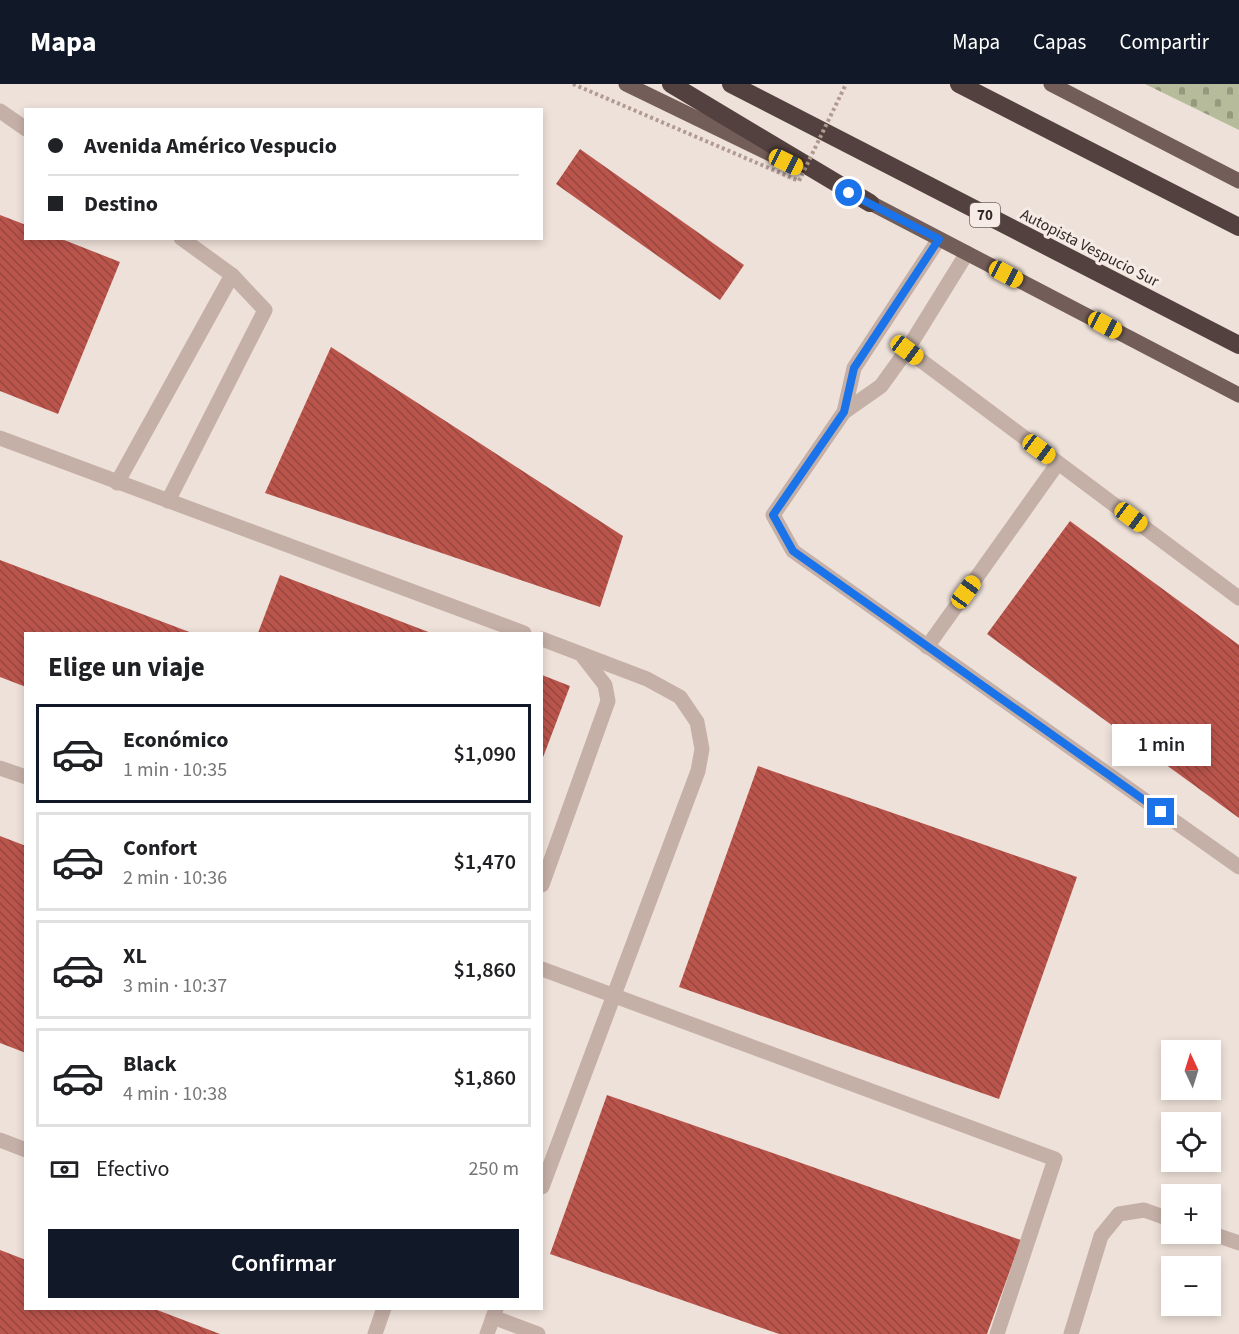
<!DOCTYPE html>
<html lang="es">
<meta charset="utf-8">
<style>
:root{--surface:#fff;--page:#f2f2f2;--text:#202124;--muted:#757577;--line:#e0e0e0;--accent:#111827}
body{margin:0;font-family:"Source Sans 3",sans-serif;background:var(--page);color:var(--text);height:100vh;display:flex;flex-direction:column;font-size:22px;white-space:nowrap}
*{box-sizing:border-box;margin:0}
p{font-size:20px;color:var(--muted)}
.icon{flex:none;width:33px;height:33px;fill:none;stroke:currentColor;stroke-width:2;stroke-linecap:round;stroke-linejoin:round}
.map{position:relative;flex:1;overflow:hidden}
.drawer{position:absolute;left:24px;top:548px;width:519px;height:678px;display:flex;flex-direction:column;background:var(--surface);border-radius:0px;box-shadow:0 3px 9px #0003}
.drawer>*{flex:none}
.top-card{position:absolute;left:24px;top:24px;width:519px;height:132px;border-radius:0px;box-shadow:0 3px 9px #0003;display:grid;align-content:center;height:132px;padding:0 24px;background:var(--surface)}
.needle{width:39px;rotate:356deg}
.buttons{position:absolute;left:1161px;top:956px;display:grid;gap:12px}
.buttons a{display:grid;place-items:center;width:60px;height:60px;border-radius:0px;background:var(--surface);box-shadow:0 3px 9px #0003;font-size:30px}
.end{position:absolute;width:27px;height:27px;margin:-14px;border:8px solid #1a73e8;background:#fff;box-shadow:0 0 0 3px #fff}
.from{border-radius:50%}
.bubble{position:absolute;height:42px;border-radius:0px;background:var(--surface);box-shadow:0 3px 9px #0003;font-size:20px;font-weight:600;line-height:42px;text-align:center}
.car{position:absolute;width:18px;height:36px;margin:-18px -9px;border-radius:8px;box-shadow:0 0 4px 2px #0007;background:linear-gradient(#f5c518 24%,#345 0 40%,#f5c518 0 76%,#345 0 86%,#f5c518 0)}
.top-card b{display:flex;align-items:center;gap:21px;height:57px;font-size:22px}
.top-card b+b{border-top:2px solid var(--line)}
.top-card i{width:15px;height:15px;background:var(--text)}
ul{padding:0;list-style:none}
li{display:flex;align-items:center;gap:18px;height:99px;margin:0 12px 9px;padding:0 12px;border:3px solid var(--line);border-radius:0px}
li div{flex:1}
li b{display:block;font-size:22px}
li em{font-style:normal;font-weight:600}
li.active{border-color:var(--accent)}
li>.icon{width:54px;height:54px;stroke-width:1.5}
h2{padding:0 24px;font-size:27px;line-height:72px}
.pay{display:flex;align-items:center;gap:15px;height:66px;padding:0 24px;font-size:22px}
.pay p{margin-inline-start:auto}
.primary-button{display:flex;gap:12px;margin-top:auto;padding:12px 24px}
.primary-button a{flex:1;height:69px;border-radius:0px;background:var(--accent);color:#fff;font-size:24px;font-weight:600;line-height:69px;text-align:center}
header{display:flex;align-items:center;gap:36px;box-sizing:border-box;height:84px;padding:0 30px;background:var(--accent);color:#fff}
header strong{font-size:28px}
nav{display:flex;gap:33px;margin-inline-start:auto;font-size:21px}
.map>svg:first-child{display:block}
.cemetery{fill:url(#cemetery-stones)}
.building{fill:url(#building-back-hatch)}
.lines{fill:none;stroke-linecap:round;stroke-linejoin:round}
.minor{stroke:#c5b0a7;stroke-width:15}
.major{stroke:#735d59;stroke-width:15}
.highway{stroke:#52413e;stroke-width:18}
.path-bridge{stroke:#b09a91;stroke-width:4;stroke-dasharray:3 3;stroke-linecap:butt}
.route{stroke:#1a73e8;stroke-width:8}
.labels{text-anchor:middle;stroke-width:6;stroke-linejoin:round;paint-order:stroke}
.shield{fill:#f7ece5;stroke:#6d635f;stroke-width:1.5}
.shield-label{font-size:15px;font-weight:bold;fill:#322826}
.street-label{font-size:16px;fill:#322826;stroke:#f7ece5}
</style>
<header>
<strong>Mapa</strong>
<nav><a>Mapa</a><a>Capas</a><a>Compartir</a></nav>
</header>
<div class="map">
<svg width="1239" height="1250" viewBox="0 0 1239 1250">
<defs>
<pattern id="cemetery-stones" width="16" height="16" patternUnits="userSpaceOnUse" patternTransform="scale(1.5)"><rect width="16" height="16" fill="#b6bc9b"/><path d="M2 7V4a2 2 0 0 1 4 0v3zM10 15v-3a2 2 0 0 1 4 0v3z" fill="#95997e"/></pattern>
<pattern id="building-back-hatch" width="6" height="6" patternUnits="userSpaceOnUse" patternTransform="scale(1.5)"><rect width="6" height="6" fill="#ba554c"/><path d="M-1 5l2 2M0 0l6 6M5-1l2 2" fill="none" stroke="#98463f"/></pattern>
</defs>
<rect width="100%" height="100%" fill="#eee1d9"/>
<polygon class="cemetery" points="1145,0 1239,0 1239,46"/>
<g class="building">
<polygon points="580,65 744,181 720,216 556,100"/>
<polygon points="0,131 26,141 26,154 59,154 120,178 58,330 0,307"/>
<polygon points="331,263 623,452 600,523 265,409"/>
<polygon points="1070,437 1239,561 1239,734 987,550"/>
<polygon points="0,476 192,549 26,549 26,603 0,593"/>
<polygon points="280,491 431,549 258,549"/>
<polygon points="542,591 570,602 542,676"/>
<polygon points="758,682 1077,793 999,1015 679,903"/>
<polygon points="0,752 26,762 26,969 0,959"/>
<polygon points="607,1011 1021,1156 987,1250 779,1250 550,1170"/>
<polygon points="0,1166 26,1176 26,1224 152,1224 220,1250 0,1250"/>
</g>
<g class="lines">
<g class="minor">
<polyline points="0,27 26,45"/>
<polyline points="939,155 854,284 844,328 773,431 793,467 1239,783"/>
<polyline points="907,266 1239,514"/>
<polyline points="844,328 881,302 907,266 967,169"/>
<polyline points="0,354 524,549"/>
<polyline points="117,399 232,191"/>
<polyline points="168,417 265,226 232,191 181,154"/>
<polyline points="542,555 647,595 680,613 697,638 702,665 698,687 542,1103"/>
<polyline points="927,563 1058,379"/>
<polyline points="0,684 26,693"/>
<polyline points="542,801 608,617 605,601 581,570"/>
<polyline points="542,885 1055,1075 997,1250"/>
<polyline points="0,1056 26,1066"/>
<polyline points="1210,1149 1239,1159"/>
<polyline points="493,1233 538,1250"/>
<polyline points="375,1250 384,1224"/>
<polyline points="487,1250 496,1225"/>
<polyline points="1071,1250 1101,1152 1119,1130 1144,1126 1172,1136"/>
</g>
<g class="major">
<polyline points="626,0 791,80"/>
<polyline points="1051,0 1239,97"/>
<polyline points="861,114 1239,311"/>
</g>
<g class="highway">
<polyline points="671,0 870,119"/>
<polyline points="731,0 1239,261"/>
<polyline points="959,0 1239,143"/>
</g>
<polyline class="path-bridge" points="573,0 799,97 846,0"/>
</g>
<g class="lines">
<polyline class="route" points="849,109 939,155 854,284 844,328 773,431 793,467 1161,728"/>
</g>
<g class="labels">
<rect class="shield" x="970" y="119" width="30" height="24" rx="4.5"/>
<g class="shield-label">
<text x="985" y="136">70</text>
</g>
<g class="street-label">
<text transform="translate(1090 163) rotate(27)" y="6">Autopista Vespucio Sur</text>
</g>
</g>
</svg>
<div class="buttons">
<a><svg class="needle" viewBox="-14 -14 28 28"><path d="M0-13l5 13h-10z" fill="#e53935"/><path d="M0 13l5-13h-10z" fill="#757577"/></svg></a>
<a><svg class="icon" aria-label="locate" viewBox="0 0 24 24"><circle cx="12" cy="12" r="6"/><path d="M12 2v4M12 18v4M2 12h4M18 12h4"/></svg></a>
<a>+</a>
<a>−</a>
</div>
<i class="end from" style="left:849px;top:109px"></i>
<i class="end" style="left:1161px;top:728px"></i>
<div class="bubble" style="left:1112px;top:640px;width:99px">1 min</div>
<i class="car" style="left:786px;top:78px;rotate:116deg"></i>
<i class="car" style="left:1006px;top:190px;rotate:118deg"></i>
<i class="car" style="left:1105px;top:241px;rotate:118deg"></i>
<i class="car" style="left:907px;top:266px;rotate:127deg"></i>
<i class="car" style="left:1039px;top:365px;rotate:127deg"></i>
<i class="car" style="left:1131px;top:433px;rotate:127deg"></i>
<i class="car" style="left:966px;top:508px;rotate:36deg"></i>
<div class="top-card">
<b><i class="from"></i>Avenida Américo Vespucio</b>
<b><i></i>Destino</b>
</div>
<section class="drawer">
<h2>Elige un viaje</h2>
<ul>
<li class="active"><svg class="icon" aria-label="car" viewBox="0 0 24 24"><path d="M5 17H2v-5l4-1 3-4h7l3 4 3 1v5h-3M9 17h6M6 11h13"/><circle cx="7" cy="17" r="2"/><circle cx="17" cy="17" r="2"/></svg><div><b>Económico</b><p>1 min · 10:35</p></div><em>$1,090</em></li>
<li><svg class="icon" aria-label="car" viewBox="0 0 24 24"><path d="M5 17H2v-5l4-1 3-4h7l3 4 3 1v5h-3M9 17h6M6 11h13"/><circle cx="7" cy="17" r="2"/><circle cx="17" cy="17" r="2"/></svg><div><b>Confort</b><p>2 min · 10:36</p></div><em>$1,470</em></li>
<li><svg class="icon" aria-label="car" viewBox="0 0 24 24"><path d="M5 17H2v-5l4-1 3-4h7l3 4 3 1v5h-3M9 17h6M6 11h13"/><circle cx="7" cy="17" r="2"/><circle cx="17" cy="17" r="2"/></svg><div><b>XL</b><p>3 min · 10:37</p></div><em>$1,860</em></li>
<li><svg class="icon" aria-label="car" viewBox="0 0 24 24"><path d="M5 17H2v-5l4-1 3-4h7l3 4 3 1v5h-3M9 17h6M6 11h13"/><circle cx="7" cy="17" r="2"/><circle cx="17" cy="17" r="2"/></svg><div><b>Black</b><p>4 min · 10:38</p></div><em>$1,860</em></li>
</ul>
<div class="pay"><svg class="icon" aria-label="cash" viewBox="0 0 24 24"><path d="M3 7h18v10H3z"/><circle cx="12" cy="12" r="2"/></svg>Efectivo<p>250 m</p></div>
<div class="primary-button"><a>Confirmar</a></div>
</section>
</div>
